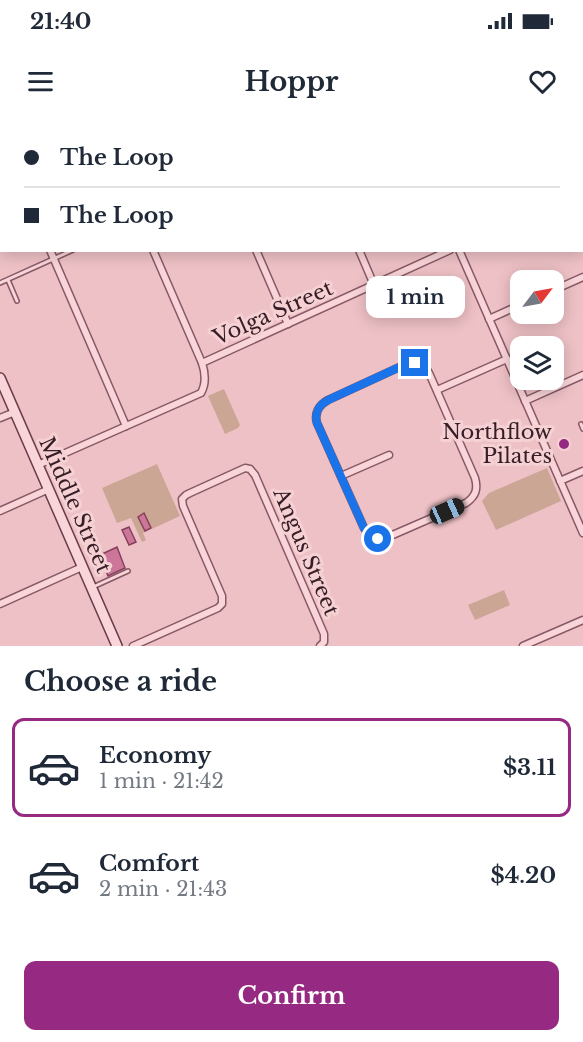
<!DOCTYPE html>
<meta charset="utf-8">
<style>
:root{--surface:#fff;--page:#f6f6f7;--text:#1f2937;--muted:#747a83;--line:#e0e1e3;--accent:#962982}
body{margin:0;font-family:"Libre Baskerville",serif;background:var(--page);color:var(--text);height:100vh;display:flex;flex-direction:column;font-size:22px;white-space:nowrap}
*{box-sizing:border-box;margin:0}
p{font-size:20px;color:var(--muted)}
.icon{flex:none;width:33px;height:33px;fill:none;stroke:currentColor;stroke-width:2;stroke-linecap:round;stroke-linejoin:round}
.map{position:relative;height:526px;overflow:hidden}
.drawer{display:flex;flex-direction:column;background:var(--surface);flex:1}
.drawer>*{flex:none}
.guide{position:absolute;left:0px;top:0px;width:584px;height:132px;box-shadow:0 3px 15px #0003;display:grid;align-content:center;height:132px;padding:0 24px;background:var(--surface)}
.needle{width:39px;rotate:58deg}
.buttons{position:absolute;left:510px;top:150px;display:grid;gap:12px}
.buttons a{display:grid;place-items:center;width:54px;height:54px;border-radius:12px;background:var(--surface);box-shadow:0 3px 15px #0003;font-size:30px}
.end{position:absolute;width:27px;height:27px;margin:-14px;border:8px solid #1a73e8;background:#fff;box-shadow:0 0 0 3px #fff}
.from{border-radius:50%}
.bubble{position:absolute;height:42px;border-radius:12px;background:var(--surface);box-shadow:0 3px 15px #0003;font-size:20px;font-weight:800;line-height:42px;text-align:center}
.car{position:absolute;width:18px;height:36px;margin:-18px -9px;border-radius:8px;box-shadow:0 0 4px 2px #0007;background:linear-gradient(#222 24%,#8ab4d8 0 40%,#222 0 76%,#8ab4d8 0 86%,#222 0)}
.guide b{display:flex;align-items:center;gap:21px;height:57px;font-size:22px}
.guide b+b{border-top:2px solid var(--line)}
.guide i{width:15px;height:15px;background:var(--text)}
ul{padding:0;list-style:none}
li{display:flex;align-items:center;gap:18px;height:99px;margin:0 12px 9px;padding:0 12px;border:3px solid transparent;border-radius:12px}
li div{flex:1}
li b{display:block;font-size:22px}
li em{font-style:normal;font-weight:800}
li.active{border-color:var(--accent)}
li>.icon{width:54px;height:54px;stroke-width:1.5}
h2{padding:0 24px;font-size:27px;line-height:72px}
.primary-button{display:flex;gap:12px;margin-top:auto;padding:12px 24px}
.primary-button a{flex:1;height:69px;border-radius:12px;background:var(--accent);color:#fff;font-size:24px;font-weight:800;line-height:69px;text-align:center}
.status{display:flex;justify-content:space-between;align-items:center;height:42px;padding:0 30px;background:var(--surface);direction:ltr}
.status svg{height:16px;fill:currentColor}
header{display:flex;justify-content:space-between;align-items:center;height:78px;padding:0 24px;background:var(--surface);font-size:27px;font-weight:800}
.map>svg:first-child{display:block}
.green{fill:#cca695}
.building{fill:#c79;stroke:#863f5c;stroke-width:1.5}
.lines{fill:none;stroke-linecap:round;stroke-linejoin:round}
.lane-casing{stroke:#875966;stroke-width:6}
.street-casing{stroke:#875966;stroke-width:9}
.secondary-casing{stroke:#693c4a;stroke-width:12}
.lane{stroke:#f9d4d8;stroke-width:3}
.street{stroke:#f9d4d8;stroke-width:6}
.secondary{stroke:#f9d4d8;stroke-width:9}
.route{stroke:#1a73e8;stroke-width:8}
.poi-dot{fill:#962982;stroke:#f5d1d4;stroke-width:2}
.labels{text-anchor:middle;stroke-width:6;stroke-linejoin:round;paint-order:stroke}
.street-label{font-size:21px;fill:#371d26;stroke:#f5d1d4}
.poi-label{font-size:21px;fill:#371d26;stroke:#f5d1d4;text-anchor:end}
</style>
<div class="status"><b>21:40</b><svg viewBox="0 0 49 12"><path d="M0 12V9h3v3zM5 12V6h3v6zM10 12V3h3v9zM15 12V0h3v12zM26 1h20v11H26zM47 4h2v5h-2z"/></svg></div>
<header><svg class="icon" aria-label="menu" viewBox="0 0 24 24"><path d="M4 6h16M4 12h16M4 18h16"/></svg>Hoppr<svg class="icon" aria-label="heart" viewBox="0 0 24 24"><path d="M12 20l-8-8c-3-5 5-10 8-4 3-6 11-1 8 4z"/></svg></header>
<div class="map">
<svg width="583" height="526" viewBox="0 0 583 526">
<rect width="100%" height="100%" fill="#eec1c6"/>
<g class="green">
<polygon points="224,269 240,305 238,308 225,314 208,276"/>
<polygon points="157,344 180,396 143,413 146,420 142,422 131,398 117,403 102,368"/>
<polygon points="547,348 561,381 496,410 482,381 489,373"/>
<polygon points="504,470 510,485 475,500 468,485"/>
</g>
<g class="building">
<polygon points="144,393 151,408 145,411 138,397"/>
<polygon points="129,407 136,422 129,425 122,410"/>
<polygon points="117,427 125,448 108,456 100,435"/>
</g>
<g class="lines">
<g class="lane-casing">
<g id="lane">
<polyline points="8,160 17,181"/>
<polyline points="0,163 73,130"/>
<polyline points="581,304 583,309"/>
<polyline points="93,467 128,451"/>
</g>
</g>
<g class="street-casing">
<g id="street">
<polyline points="302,0 303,2"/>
<polyline points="401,0 402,2"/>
<polyline points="482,2 485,0"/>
<polyline points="582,60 583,60"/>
<polyline points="0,61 2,64"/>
<polyline points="50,130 126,306"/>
<polyline points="153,130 202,243"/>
<polyline points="256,130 288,204"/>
<polyline points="359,130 374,165"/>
<polyline points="459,130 583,413"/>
<polyline points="554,170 583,157"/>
<polyline points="489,199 520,185"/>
<path d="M 415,243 L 426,248 L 429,253 L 475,358 C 478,369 476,376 466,383 L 388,417 C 378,421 370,417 364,408 L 317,303 C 314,293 319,285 328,280 L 404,245 Z"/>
<polyline points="437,270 507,239"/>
<polyline points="525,281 583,255"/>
<polyline points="0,298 15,292"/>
<path d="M 38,345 L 201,273 C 206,264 205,252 202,243 L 450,130"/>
<polyline points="341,356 389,335"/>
<polyline points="560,361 583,351"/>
<polyline points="0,391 49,369"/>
<polyline points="0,484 82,447"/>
<polyline points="133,526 218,488 222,484 222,476 183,386 182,379 186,375 190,373 245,348 250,349 255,355 324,514 324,522 320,526"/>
<polyline points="523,526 583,500"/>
</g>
</g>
<g class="secondary-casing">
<g id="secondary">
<polyline points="73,0 74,2"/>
<polyline points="250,2 253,0"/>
<polyline points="0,111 2,110"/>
<polyline points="0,258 117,526"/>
</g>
</g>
<use href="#lane" class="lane"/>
<use href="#street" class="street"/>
<use href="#secondary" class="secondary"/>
</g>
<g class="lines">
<path class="route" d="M 378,419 L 367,413 L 364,408 L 317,303 C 314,293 319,285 328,280 L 404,245 L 415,243"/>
</g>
<circle class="poi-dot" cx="564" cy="324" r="6"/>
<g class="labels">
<g class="street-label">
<text transform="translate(273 193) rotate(-24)" y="7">Volga Street</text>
<text transform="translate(75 385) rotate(66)" y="7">Middle Street</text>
<text transform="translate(306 432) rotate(67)" y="7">Angus Street</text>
</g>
<g class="poi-label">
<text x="552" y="319">Northflow<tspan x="552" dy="24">Pilates</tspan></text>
</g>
</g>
</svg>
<div class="buttons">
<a><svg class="needle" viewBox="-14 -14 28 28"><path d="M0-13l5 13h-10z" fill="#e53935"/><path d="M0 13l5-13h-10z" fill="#747a83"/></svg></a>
<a><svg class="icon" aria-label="layers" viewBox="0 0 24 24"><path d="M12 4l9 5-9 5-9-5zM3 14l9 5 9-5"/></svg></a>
</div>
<i class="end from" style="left:378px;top:419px"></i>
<i class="end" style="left:415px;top:243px"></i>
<div class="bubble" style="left:366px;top:156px;width:99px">1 min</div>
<i class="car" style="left:447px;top:391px;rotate:66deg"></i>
<div class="guide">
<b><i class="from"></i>The Loop</b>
<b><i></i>The Loop</b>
</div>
</div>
<section class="drawer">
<h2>Choose a ride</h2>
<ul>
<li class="active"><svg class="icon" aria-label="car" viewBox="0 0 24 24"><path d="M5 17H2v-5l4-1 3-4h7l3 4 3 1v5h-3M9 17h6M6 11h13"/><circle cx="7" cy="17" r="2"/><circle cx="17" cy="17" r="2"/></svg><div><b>Economy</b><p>1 min · 21:42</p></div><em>$3.11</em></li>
<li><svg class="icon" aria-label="car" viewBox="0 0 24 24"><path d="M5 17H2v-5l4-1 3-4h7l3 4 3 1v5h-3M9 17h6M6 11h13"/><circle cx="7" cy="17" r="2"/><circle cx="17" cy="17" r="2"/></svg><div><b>Comfort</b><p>2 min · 21:43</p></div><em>$4.20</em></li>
</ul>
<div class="primary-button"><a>Confirm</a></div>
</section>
